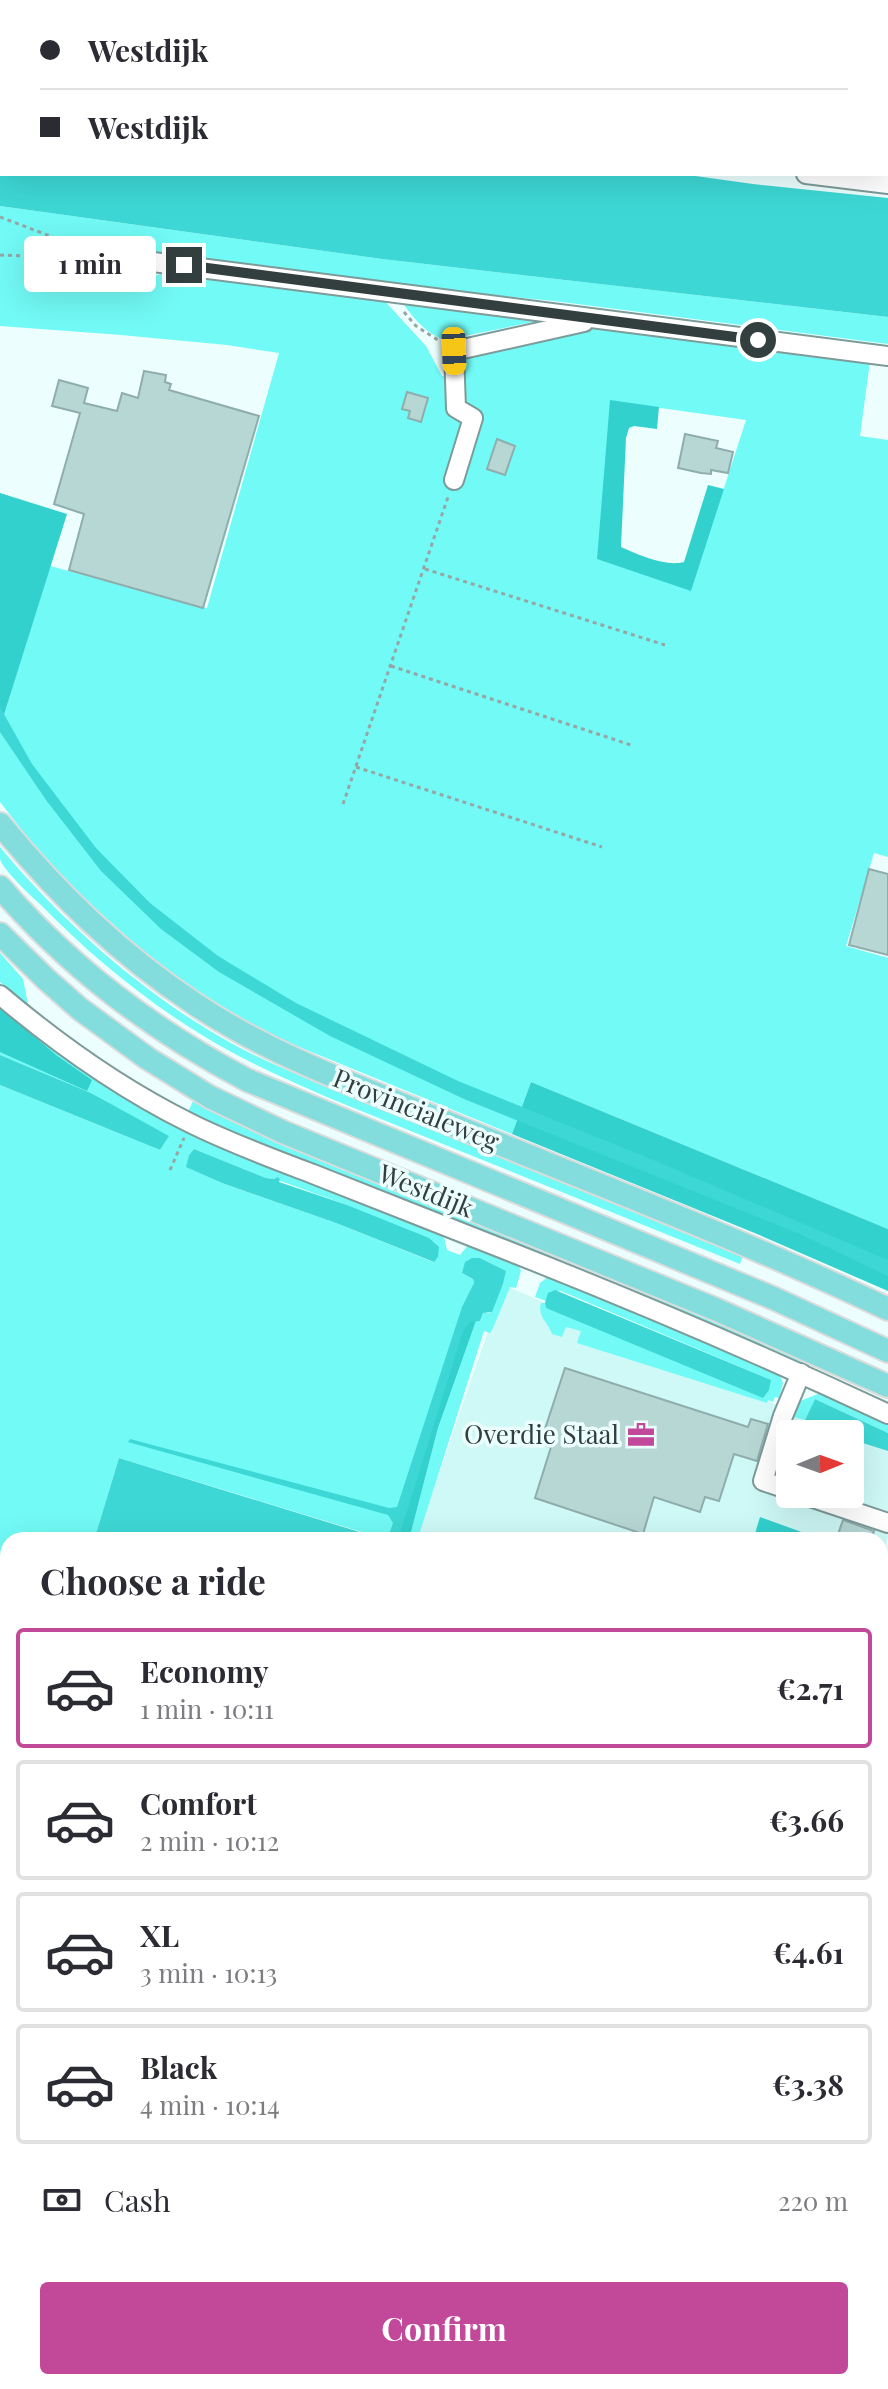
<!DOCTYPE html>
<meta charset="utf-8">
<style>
:root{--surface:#fff;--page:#f2f2f3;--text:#2b2b33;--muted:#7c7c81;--line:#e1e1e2;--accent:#c2489a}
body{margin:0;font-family:"Playfair Display",serif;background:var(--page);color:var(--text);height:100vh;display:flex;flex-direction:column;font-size:30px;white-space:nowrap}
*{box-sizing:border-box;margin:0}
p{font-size:26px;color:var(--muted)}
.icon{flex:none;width:44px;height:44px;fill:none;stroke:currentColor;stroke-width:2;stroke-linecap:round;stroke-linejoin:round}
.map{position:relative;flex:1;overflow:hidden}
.drawer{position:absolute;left:0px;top:1532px;width:888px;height:858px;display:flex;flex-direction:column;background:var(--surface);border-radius:24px 24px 0 0;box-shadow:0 8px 32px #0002}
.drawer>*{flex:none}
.banner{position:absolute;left:0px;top:0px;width:888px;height:176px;box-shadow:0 8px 32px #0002;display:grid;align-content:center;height:176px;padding:0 40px;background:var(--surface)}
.needle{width:52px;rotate:89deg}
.tools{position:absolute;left:776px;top:1420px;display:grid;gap:16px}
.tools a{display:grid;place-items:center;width:88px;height:88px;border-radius:8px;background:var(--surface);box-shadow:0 8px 32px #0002;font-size:40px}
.end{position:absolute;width:36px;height:36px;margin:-18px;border:10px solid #323f3e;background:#fff;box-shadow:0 0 0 4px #fff}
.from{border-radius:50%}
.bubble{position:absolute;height:56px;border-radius:8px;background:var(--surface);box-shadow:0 8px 32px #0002;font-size:26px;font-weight:700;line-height:56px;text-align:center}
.car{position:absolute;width:24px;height:48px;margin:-24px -12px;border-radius:10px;box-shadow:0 0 6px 2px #0007;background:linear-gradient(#f5c518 24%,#345 0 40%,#f5c518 0 76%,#345 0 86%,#f5c518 0)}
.banner b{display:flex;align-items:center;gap:28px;height:76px;font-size:30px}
.banner b+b{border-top:2px solid var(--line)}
.banner i{width:20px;height:20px;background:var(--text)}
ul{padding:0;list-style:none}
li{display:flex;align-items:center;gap:24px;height:120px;margin:0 16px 12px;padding:0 24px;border:4px solid var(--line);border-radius:8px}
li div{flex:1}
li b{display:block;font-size:30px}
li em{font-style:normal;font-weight:700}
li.current{border-color:var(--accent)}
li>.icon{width:72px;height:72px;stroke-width:1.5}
h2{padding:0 40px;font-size:36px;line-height:96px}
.pay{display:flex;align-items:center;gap:20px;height:88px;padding:0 40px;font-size:30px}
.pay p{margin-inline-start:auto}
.action{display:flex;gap:16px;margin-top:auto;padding:16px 40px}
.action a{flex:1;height:92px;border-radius:8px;background:var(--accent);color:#fff;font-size:32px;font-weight:700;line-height:92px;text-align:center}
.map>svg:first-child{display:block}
.built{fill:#cef9f7}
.green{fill:#72faf6;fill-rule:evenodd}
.forest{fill:#32d1ce}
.water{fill:#3dd8d5}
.building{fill:#b7d7d5;stroke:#8fadac;stroke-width:2}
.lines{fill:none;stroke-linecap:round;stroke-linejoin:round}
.minor-casing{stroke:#7d9b99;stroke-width:22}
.major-casing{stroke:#dadcdc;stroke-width:26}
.path{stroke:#96a6a5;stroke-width:3;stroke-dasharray:4 4;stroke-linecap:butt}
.minor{stroke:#fff;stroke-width:18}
.major{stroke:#83dddc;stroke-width:22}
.route{stroke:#323f3e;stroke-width:10}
.labels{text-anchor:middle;stroke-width:7;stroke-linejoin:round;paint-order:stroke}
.street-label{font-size:26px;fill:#323f3e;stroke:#ecfffe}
.poi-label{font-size:26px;fill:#323f3e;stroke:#ecfffe;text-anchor:end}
</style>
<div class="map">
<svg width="888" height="2389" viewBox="0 0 888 2389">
<rect width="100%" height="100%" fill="#ecfffe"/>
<g class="built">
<polygon points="0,0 888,0 888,173 886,173 886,2 2,2 2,49 0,49"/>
<polygon points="504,1285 545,1303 546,1308 763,1398 805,1420 808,1425 836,1434 790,1434 790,1494 850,1494 850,1439 888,1451 888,1537 880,1561 880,1540 416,1540"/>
</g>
<g class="green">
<path d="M 0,206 L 382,259 L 888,317 L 888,344 L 554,301 L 351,281 L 142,255 L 141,268 L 115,276 L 119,284 L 175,271 L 381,297 L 426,346 L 442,376 L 464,379 L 462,368 L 469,356 L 575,331 L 596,328 L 870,361 L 860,436 L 888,440 L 888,857 L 874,853 L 846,946 L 888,958 L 888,1229 L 531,1082 L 512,1134 L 292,1044 L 253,1025 L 189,986 L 152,959 L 77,892 L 39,852 L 0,802 L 0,720 L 3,718 L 50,566 L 207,608 L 279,353 L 227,345 L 121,335 L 0,326 ZM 611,401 L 746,420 L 691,590 L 598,559 Z"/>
<path d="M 400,299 L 552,318 L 445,340 C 425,334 411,315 400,299 Z"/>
<path d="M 0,847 C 64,924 142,993 229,1042 C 257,1058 287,1070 317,1083 C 371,1105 425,1126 480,1148 C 568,1183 656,1219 743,1255 L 740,1264 L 329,1098 C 286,1079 242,1060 202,1035 C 143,999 89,954 41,905 C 31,896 3,870 0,859 C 0,855 0,851 0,847 Z"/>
<polygon points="0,953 23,979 29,1009 0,982"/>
<path d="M 0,1009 L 58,1053 L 118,1093 L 196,1138 L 202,1135 L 437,1228 L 444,1237 L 447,1250 L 460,1255 L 469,1244 L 518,1264 L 521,1271 L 516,1288 L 510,1287 L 493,1328 L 490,1333 L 484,1331 L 418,1538 L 421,1540 L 409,1540 L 438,1428 L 476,1321 L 480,1321 L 483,1313 L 490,1313 L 503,1284 L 505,1271 L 480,1258 L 462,1273 L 473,1279 L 474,1283 L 390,1540 L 364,1540 L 365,1533 L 119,1458 L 94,1540 L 8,1540 L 8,1803 L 0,1829 L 0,1085 L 160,1150 L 168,1137 L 91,1093 L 0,1055 ZM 194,1149 L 266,1178 L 275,1179 L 347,1205 L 438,1257 L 433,1262 L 336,1223 L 222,1183 L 187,1167 L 189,1155 Z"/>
<polygon points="194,1099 804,1359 803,1363 888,1403 888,1406 292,1160 187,1114"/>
<path d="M 548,1277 L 557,1277 L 778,1372 L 783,1383 L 779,1398 L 775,1397 L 773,1402 L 768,1400 L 767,1403 L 577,1343 L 581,1331 L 566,1327 L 562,1337 L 552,1334 C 549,1323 537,1317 541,1303 L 545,1303 L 546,1308 L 771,1380 L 561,1291 L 552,1291 L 546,1301 L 535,1297 L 540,1283 Z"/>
<polygon points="818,1394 826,1394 888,1422 888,1433 815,1399 805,1420 794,1417 800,1401"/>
<polygon points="0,1986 8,1989 8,2080 0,2078"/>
<polygon points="113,2382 549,2382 571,2389 110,2389"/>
</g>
<g class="forest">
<path d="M 610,400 L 659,407 L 657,429 L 634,426 L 629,428 L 626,438 L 621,547 C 638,555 666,567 684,562 L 708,485 L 724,489 L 691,591 L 597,559 Z"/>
<polygon points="0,493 67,514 3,718 0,720"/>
<polygon points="0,1007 56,1055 92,1080 87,1091 0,1052"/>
<polygon points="531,1082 888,1229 888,1291 757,1234 512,1134"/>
<polygon points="469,1296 476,1321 438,1428 409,1540 390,1540"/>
<polygon points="760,1517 807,1534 805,1540 753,1540"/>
</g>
<g class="water">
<polygon points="0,79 2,79 2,174 681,174 753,184 888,198 888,317 382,259 0,206"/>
<polygon points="0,707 32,764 96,848 150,903 218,956 296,1003 458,1081 658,1162 888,1260 888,1276 800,1234 464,1099 330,1036 219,972 161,929 101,871 46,800 0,732"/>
<polygon points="0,1055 91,1093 169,1136 160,1150 0,1085"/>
<polygon points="194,1149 266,1178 275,1179 277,1177 280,1179 279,1182 347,1205 429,1238 439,1247 438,1257 434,1262 336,1223 222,1183 186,1167 189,1155"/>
<polygon points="472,1258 480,1258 506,1271 503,1284 492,1312 483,1313 480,1321 470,1322 463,1331 398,1540 387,1540 393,1523 388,1515 128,1442 130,1439 389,1508 397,1507 462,1307 474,1283 473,1279 462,1273 465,1262"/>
<polygon points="555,1290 771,1380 769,1390 763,1398 546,1308 545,1303 548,1293"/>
<polygon points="815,1399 888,1433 888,1451 850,1439 850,1434 836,1434 807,1425 805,1420"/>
<polygon points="119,1458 366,1534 364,1540 94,1540"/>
<polygon points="888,2091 888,2213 880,2238 880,2116"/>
</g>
<g class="building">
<polygon points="144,371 166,375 165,382 171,384 169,390 259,416 203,608 69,570 84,514 54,504 80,413 52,406 59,380 88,388 84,403 117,411 122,393 138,398"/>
<polygon points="407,392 428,398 421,422 408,418 410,411 402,409"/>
<polygon points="685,434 718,441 716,448 733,452 728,473 711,470 711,474 701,473 678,468"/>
<polygon points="497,439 515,446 505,475 487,469"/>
<polygon points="869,869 888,874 888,955 849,945"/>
<polygon points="565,1368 748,1427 751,1419 768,1424 757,1461 734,1454 719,1501 705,1497 700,1512 654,1497 643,1534 535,1498 551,1447 540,1444"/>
<polygon points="843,1520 874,1531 871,1540 836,1540"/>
</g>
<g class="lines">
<g class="minor-casing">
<g id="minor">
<polyline points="211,2 211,0"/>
<polyline points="800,2 800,0"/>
<polyline points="0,61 2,61"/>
<polyline points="806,174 888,184"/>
<polyline points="153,262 888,356"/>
<polyline points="454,480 473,418 456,408 454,351 584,322"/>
<path d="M 0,995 C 58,1044 121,1089 190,1123 C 230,1143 271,1158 313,1174 C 373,1198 433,1221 493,1245 C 626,1297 758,1353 888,1414"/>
<polyline points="790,1490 763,1481 783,1416 801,1373"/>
<polyline points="801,1494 888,1523"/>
<polyline points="880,2069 888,2040"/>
<polyline points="880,2297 888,2272"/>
<polyline points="772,2389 774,2382"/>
<polyline points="850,2389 853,2382"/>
</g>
</g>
<g class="major-casing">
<g id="major">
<path d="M 0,824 C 58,894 119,954 195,1004 C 275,1058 369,1090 458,1127 C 602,1186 747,1242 888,1309"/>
<path d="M 0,887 C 69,967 154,1031 247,1080 L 773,1298 L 888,1351"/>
<polyline points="0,934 47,980 80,1009 147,1058 210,1097 283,1132 715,1309 888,1386"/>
</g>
</g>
<g class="path">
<polyline points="0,217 50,236 56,242 59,258"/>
<polyline points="0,255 136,260"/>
<polyline points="404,312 416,326 441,342"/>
<polyline points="425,569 665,645"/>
<polyline points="391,666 634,746"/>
<polyline points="356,767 602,847"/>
<polyline points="343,804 448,497"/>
<polyline points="170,1170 184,1138"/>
<polyline points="880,1842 888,1845"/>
<polyline points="885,1861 888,1862"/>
<polyline points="881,1873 888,1875"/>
<polyline points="880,2358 888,2333"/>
</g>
<use href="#minor" class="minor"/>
<use href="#major" class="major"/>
</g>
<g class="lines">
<polyline class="route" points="184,265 758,340"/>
</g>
<defs>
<g id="office-bare" transform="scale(2.16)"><path d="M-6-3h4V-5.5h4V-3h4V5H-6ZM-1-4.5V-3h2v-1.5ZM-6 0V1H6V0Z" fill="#c2489a" stroke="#ecfffe" stroke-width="2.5" paint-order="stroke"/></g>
</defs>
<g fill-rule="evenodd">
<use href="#office-bare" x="641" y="1435"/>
</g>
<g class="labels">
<g class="street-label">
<text transform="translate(416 1110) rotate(22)" y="9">Provincialeweg</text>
<text transform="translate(426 1191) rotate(22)" y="9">Westdijk</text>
</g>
<g class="poi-label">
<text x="619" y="1444">Overdie Staal</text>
</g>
</g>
</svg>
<div class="tools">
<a><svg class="needle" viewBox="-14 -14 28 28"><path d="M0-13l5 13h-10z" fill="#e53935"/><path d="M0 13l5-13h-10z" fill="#7c7c81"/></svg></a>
</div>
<i class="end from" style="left:758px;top:340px"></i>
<i class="end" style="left:184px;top:265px"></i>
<div class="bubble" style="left:24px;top:236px;width:132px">1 min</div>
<i class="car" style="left:454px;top:351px;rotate:178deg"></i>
<div class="banner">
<b><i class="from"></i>Westdijk</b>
<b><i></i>Westdijk</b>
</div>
<section class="drawer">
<h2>Choose a ride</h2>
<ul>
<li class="current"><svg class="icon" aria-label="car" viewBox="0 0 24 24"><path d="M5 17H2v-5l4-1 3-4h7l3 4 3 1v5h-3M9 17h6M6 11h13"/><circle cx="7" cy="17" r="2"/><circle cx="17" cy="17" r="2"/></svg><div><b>Economy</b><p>1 min · 10:11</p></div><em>€2.71</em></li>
<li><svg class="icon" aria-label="car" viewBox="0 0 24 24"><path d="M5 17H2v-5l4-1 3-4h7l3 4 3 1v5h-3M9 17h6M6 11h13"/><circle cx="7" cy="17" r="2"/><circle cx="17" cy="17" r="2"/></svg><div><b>Comfort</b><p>2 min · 10:12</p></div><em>€3.66</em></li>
<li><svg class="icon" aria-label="car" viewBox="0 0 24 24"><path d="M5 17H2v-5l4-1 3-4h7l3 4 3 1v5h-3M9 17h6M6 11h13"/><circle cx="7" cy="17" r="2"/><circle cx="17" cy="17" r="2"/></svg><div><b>XL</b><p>3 min · 10:13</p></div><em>€4.61</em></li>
<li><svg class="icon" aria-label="car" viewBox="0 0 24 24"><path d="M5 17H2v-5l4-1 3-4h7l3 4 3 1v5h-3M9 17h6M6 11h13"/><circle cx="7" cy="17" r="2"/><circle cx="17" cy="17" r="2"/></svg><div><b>Black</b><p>4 min · 10:14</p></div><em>€3.38</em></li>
</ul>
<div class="pay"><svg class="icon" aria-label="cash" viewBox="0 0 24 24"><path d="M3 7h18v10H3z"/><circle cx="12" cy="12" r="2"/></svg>Cash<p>220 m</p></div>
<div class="action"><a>Confirm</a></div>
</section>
</div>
